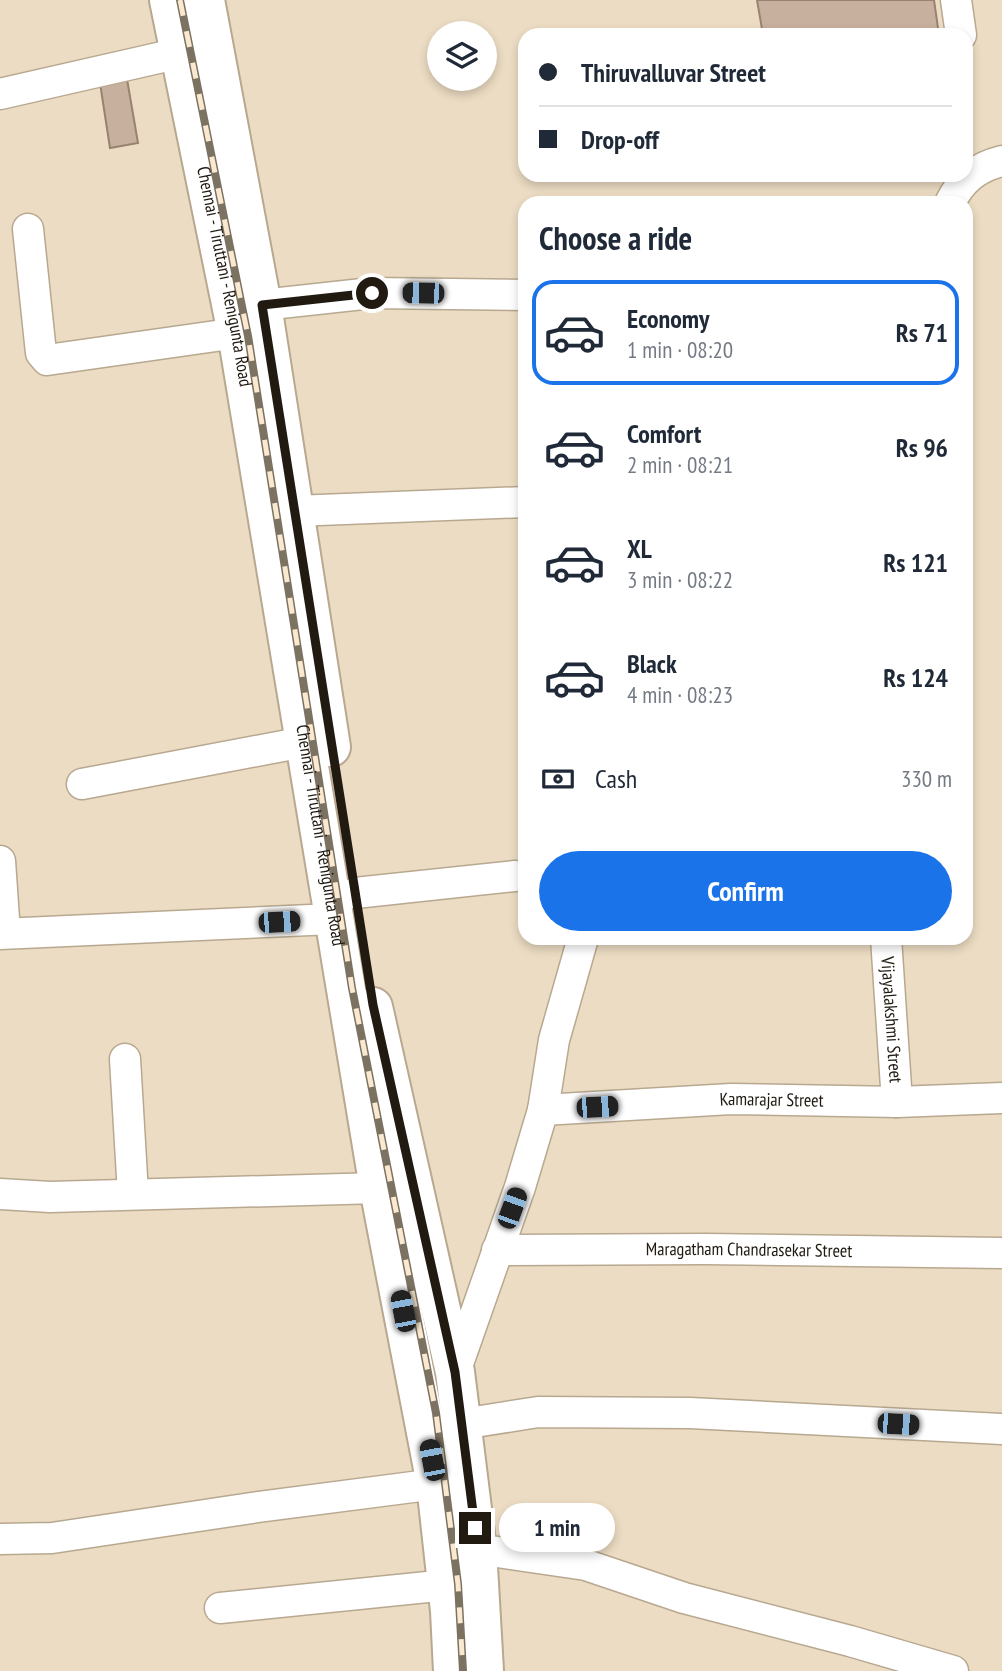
<!DOCTYPE html>
<meta charset="utf-8">
<style>
:root{--surface:#fff;--page:#f2f2f3;--text:#1f2937;--muted:#747a83;--line:#e0e1e3;--accent:#1a73e8}
body{margin:0;font-family:"PT Sans Narrow",sans-serif;background:var(--page);color:var(--text);height:100vh;display:flex;flex-direction:column;font-size:26px;white-space:nowrap}
*{box-sizing:border-box;margin:0}
p{font-size:23px;color:var(--muted)}
.icon{flex:none;width:38px;height:38px;fill:none;stroke:currentColor;stroke-width:2;stroke-linecap:round;stroke-linejoin:round}
.map{position:relative;flex:1;overflow:hidden}
.drawer{position:absolute;left:518px;top:196px;width:455px;height:749px;display:flex;flex-direction:column;background:var(--surface);border-radius:21px;box-shadow:0 4px 10px #0003}
.drawer>*{flex:none}
.banner{position:absolute;left:518px;top:28px;width:455px;height:154px;border-radius:21px;box-shadow:0 4px 10px #0003;display:grid;align-content:center;height:154px;padding:0 21px;background:var(--surface)}
.tools{position:absolute;left:427px;top:21px;display:grid;gap:14px}
.tools a{display:grid;place-items:center;width:70px;height:70px;border-radius:50%;background:var(--surface);box-shadow:0 4px 10px #0003;font-size:35px}
.end{position:absolute;width:32px;height:32px;margin:-16px;border:9px solid #201a11;background:#fff;box-shadow:0 0 0 4px #fff}
.from{border-radius:50%}
.bubble{position:absolute;height:49px;border-radius:24px;background:var(--surface);box-shadow:0 4px 10px #0003;font-size:23px;font-weight:700;line-height:49px;text-align:center}
.car{position:absolute;width:21px;height:42px;margin:-21px -10px;border-radius:9px;box-shadow:0 0 5px 2px #0007;background:linear-gradient(#222 24%,#8ab4d8 0 40%,#222 0 76%,#8ab4d8 0 86%,#222 0)}
.banner b{display:flex;align-items:center;gap:24px;height:66px;font-size:26px}
.banner b+b{border-top:2px solid var(--line)}
.banner i{width:18px;height:18px;background:var(--text)}
ul{padding:0;list-style:none}
li{display:flex;align-items:center;gap:21px;height:105px;margin:0 14px 10px;padding:0 7px;border:4px solid transparent;border-radius:21px}
li div{flex:1}
li b{display:block;font-size:26px}
li em{font-style:normal;font-weight:700}
li.selected{border-color:var(--accent)}
li>.icon{width:63px;height:63px;stroke-width:1.5}
h2{padding:0 21px;font-size:32px;line-height:84px}
.pay{display:flex;align-items:center;gap:18px;height:77px;padding:0 21px;font-size:26px}
.pay p{margin-inline-start:auto}
.button{display:flex;gap:14px;margin-top:auto;padding:14px 21px}
.button a{flex:1;height:80px;border-radius:42px;background:var(--accent);color:#fff;font-size:28px;font-weight:700;line-height:80px;text-align:center}
.map>svg:first-child{display:block}
.building{fill:#c8b09e;stroke:#998271;stroke-width:2}
.lines{fill:none;stroke-linecap:round;stroke-linejoin:round}
.minor-casing{stroke:#b8a890;stroke-width:33}
.highway-casing{stroke:#b8a890;stroke-width:42}
.minor{stroke:#fff;stroke-width:30}
.highway{stroke:#fff;stroke-width:38}
.rail-casing{stroke:#7c7261;stroke-width:8}
.rail{stroke:#fae9d0;stroke-width:5;stroke-dasharray:16;stroke-linecap:butt}
.route{stroke:#201a11;stroke-width:9}
.labels{text-anchor:middle;stroke-width:5;stroke-linejoin:round;paint-order:stroke}
.street-label{font-size:18px;fill:#201a11;stroke:#fae9d0}
</style>
<div class="map">
<svg width="1002" height="1671" viewBox="0 0 1002 1671">
<rect width="100%" height="100%" fill="#ecdcc3"/>
<g class="building">
<polygon points="757,0 934,0 939,35 763,35"/>
<polygon points="127,79 138,143 110,148 100,83"/>
</g>
<g class="lines">
<g class="minor-casing">
<g id="minor">
<polyline points="956,0 961,35"/>
<polyline points="0,94 180,53"/>
<path d="M 950,203 C 961,180 977,167 1002,161"/>
<polyline points="28,229 41,353 47,360 237,333"/>
<polyline points="262,305 372,293 525,295"/>
<polyline points="294,511 525,502"/>
<polyline points="82,784 304,742"/>
<polyline points="0,861 5,933"/>
<polyline points="355,893 515,876"/>
<polyline points="0,934 333,919"/>
<path id="s1" d="M 886,938 L 897,1102"/>
<polyline points="125,1059 133,1194"/>
<path id="s2" d="M 543,1110 L 731,1099 L 897,1102 L 1002,1098"/>
<polyline points="0,1194 50,1197 379,1188"/>
<path id="s3" d="M 497,1250 L 705,1249 L 1002,1253"/>
<polyline points="455,1372 520,1187 543,1110 554,1040 583,938"/>
<polyline points="462,1424 538,1412 690,1413 1002,1429"/>
<polyline points="0,1539 52,1538 258,1507 436,1484"/>
<polyline points="458,1548 477,1549 586,1565 684,1598 850,1641 953,1671"/>
<polyline points="220,1608 447,1585"/>
</g>
</g>
<g class="highway-casing">
<g id="highway">
<path id="s4" d="M 169,0 L 237,333 L 379,1188 L 436,1484 L 450,1611 L 453,1671"/>
<polyline points="205,0 262,305 331,747"/>
<polyline points="373,1007 455,1372 477,1549 484,1671"/>
</g>
</g>
<use href="#minor" class="minor"/>
<use href="#highway" class="highway"/>
<g class="rail-casing">
<polyline id="rail" points="180,0 248,336 352,988 436,1413 458,1584 463,1671"/>
</g>
<use href="#rail" class="rail"/>
</g>
<g class="lines">
<polyline class="route" points="372,293 262,305 373,1005 455,1372 475,1528"/>
</g>
<g class="labels">
<g class="street-label">
<text dy="6" stroke="none"><textPath href="#s4" startOffset="282">Chennai - Tiruttani - Renigunta Road</textPath></text>
<text dy="6" stroke="none"><textPath href="#s4" startOffset="849">Chennai - Tiruttani - Renigunta Road</textPath></text>
<text dy="6" stroke="none"><textPath href="#s1" startOffset="82">Vijayalakshmi Street</textPath></text>
<text dy="6" stroke="none"><textPath href="#s2" startOffset="229">Kamarajar Street</textPath></text>
<text dy="6" stroke="none"><textPath href="#s3" startOffset="252">Maragatham Chandrasekar Street</textPath></text>
</g>
</g>
</svg>
<div class="tools">
<a><svg class="icon" aria-label="layers" viewBox="0 0 24 24"><path d="M12 4l9 5-9 5-9-5zM3 14l9 5 9-5"/></svg></a>
</div>
<i class="end from" style="left:372px;top:293px"></i>
<i class="end" style="left:475px;top:1528px"></i>
<div class="bubble" style="left:499px;top:1503px;width:116px">1 min</div>
<i class="car" style="left:423px;top:293px;rotate:271deg"></i>
<i class="car" style="left:279px;top:922px;rotate:87deg"></i>
<i class="car" style="left:597px;top:1107px;rotate:87deg"></i>
<i class="car" style="left:512px;top:1208px;rotate:20deg"></i>
<i class="car" style="left:403px;top:1311px;rotate:349deg"></i>
<i class="car" style="left:898px;top:1424px;rotate:93deg"></i>
<i class="car" style="left:432px;top:1460px;rotate:349deg"></i>
<div class="banner">
<b><i class="from"></i>Thiruvalluvar Street</b>
<b><i></i>Drop-off</b>
</div>
<section class="drawer">
<h2>Choose a ride</h2>
<ul>
<li class="selected"><svg class="icon" aria-label="car" viewBox="0 0 24 24"><path d="M5 17H2v-5l4-1 3-4h7l3 4 3 1v5h-3M9 17h6M6 11h13"/><circle cx="7" cy="17" r="2"/><circle cx="17" cy="17" r="2"/></svg><div><b>Economy</b><p>1 min · 08:20</p></div><em>Rs 71</em></li>
<li><svg class="icon" aria-label="car" viewBox="0 0 24 24"><path d="M5 17H2v-5l4-1 3-4h7l3 4 3 1v5h-3M9 17h6M6 11h13"/><circle cx="7" cy="17" r="2"/><circle cx="17" cy="17" r="2"/></svg><div><b>Comfort</b><p>2 min · 08:21</p></div><em>Rs 96</em></li>
<li><svg class="icon" aria-label="car" viewBox="0 0 24 24"><path d="M5 17H2v-5l4-1 3-4h7l3 4 3 1v5h-3M9 17h6M6 11h13"/><circle cx="7" cy="17" r="2"/><circle cx="17" cy="17" r="2"/></svg><div><b>XL</b><p>3 min · 08:22</p></div><em>Rs 121</em></li>
<li><svg class="icon" aria-label="car" viewBox="0 0 24 24"><path d="M5 17H2v-5l4-1 3-4h7l3 4 3 1v5h-3M9 17h6M6 11h13"/><circle cx="7" cy="17" r="2"/><circle cx="17" cy="17" r="2"/></svg><div><b>Black</b><p>4 min · 08:23</p></div><em>Rs 124</em></li>
</ul>
<div class="pay"><svg class="icon" aria-label="cash" viewBox="0 0 24 24"><path d="M3 7h18v10H3z"/><circle cx="12" cy="12" r="2"/></svg>Cash<p>330 m</p></div>
<div class="button"><a>Confirm</a></div>
</section>
</div>
